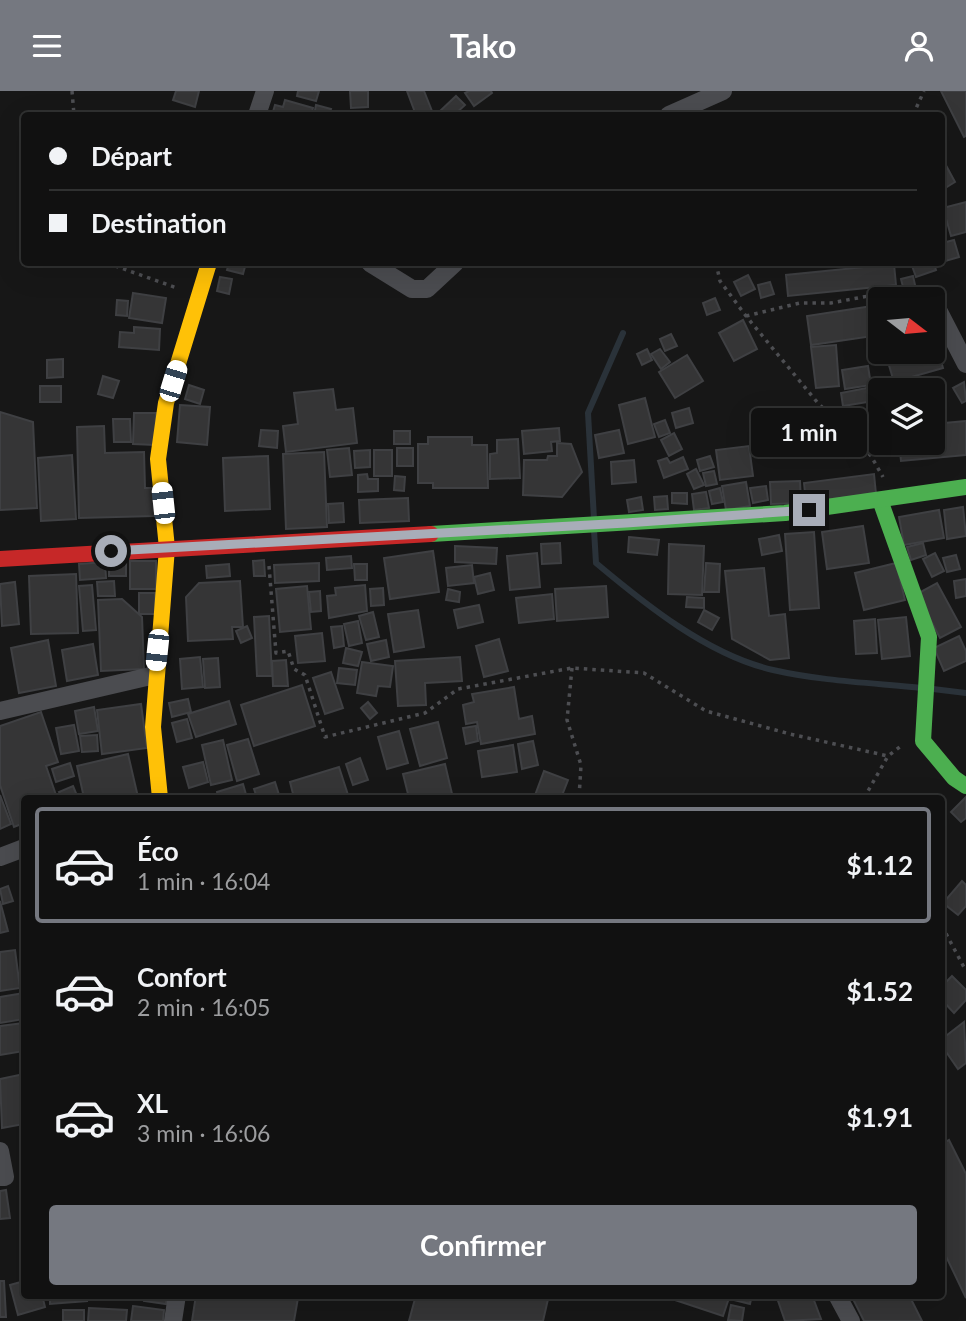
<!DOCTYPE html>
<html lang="fr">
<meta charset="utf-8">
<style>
:root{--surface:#111;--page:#1e1f1f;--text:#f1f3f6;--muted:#9c9d9f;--line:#303131;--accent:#757880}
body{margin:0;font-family:Lato,sans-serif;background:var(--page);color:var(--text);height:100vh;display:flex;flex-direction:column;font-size:26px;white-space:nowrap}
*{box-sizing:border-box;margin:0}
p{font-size:23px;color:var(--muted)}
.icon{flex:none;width:38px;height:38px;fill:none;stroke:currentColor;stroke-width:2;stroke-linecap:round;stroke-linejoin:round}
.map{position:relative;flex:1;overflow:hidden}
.details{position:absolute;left:21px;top:704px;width:924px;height:504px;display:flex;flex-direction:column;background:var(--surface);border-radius:7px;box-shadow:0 7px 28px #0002,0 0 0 2px var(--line)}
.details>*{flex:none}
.guide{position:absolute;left:21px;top:21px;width:924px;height:154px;border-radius:7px;box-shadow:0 7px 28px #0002,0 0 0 2px var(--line);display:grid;align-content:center;height:154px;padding:0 28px;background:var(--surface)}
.needle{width:46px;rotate:106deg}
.controls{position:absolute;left:868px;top:196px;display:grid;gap:14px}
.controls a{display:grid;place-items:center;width:77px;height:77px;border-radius:7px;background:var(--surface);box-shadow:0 7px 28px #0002,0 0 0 2px var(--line);font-size:35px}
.end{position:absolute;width:32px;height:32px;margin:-16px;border:9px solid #a8adb8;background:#111;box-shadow:0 0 0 4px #111}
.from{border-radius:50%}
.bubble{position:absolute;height:49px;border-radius:7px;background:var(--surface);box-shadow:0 7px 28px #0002,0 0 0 2px var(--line);font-size:23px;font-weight:700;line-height:49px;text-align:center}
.car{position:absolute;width:21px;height:42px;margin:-21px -10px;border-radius:9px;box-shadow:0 0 5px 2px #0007;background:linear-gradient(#fff 24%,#345 0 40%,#fff 0 76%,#345 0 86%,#fff 0)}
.guide b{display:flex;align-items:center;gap:24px;height:66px;font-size:26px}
.guide b+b{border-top:2px solid var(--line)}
.guide i{width:18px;height:18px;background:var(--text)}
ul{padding:12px 0 0;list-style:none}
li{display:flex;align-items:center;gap:21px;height:116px;margin:0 14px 10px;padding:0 14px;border:4px solid transparent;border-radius:7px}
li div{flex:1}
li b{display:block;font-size:26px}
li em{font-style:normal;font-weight:700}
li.on{border-color:var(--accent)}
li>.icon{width:63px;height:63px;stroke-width:1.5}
.cta{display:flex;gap:14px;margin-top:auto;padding:14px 28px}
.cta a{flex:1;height:80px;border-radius:7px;background:var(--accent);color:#fff;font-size:28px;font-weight:700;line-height:80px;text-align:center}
header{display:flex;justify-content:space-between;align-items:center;height:91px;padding:0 28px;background:var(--accent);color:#fff;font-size:32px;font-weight:700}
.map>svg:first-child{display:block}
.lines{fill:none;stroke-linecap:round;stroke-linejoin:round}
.stream{stroke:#2a3239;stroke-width:6}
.building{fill:#353536;stroke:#3f4043;stroke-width:2}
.path{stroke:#4d4e52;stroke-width:3.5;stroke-dasharray:3.5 5;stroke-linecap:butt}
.street{stroke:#4b4c50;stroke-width:18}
.fast{stroke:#4caf50;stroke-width:16}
.slow{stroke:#ffc107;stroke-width:16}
.jam{stroke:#c62828;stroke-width:16}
.route{stroke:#a8adb8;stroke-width:9}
</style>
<header><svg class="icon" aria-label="menu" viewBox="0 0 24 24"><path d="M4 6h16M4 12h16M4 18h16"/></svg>Tako<svg class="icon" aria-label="person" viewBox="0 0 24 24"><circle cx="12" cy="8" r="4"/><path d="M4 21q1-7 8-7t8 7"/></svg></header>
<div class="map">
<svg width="966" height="1230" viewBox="0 0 966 1230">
<rect width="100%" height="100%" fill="#171717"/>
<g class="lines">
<g class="stream">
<polyline points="594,428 588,322 623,242"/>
<path d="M 594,439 L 596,472 C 646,514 708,564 773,579 C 821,590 873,592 922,597"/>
<polyline points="933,598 966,602"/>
</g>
</g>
<g class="building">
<polygon points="176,0 199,0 195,16 173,9"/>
<polygon points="298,0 319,0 316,10 297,5"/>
<polygon points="350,0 368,0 368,16 351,17"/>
<polygon points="407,0 424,0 432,20 416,24"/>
<polygon points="469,0 491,0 492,2 474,15 465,2"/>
<polygon points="941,0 966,0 966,45 964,46"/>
<polygon points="456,5 465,14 454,24 442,24 439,21"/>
<polygon points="285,9 313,17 311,24 272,24 275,14 283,16"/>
<polygon points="316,14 331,18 329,24 314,24"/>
<polygon points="942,67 955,91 942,99"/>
<polygon points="966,111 966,141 951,145 943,117"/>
<polygon points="954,149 959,166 942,171 942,152"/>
<polygon points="229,172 246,172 243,183 227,179"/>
<polygon points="911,172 934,172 936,179 916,186"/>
<polygon points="894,173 896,194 788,205 786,184"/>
<polygon points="748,184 755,198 741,205 734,191"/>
<polygon points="913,185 918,207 906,208 901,188"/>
<polygon points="220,186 232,188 229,203 217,200"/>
<polygon points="770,191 774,203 761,207 758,194"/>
<polygon points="133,202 166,207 162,232 129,227"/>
<polygon points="715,207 720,219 707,224 703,212"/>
<polygon points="117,209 128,210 127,225 116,224"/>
<polygon points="879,214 880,244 811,254 807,225"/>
<polygon points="743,229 757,258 734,270 719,242"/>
<polygon points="134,236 160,238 159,259 119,256 120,241 134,242"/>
<polygon points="933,241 943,277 894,291 885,261 933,261"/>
<polygon points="671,243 677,255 665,260 660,248"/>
<polygon points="836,254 839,295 816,297 811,256"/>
<polygon points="647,258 652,269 642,274 637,263"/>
<polygon points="660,258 670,271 661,278 651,263"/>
<polygon points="687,264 703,290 675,307 659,281"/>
<polygon points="63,268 63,286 47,287 47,269"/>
<polygon points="868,275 871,294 845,298 842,279"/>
<polygon points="103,285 119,290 113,307 98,303"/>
<polygon points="964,291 966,310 962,312 953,297"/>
<polygon points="189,294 204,299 200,313 185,308"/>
<polygon points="882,294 880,309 843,315 841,302"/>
<rect x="40" y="295" width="21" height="16"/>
<polygon points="333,298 336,319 353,317 357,352 286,361 283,335 298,333 294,302"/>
<polygon points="645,307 655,346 628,353 619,314"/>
<polygon points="180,314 210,316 207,354 177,351"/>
<polygon points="689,317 693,332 676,337 672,322"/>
<polygon points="0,321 33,331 37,417 0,419"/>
<polygon points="134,322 156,322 155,354 133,353"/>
<polygon points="113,328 130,328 131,351 114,351"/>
<polygon points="665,329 670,342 659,346 654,333"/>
<polygon points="966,330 966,364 901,370 899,352 933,352 933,333"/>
<polygon points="104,335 105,362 144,361 145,397 153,397 154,425 79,427 77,336"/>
<polygon points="559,337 560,350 551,351 552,360 524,363 522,340"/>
<polygon points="261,339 278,340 277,357 259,355"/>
<polygon points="619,339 624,362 599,367 595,344"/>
<rect x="394" y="340" width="16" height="13"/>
<polygon points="674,342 682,358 669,365 661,349"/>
<polygon points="428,346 472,346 472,354 487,354 488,397 433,397 433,392 418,392 418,353 428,353"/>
<polygon points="518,348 520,387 490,388 490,363 497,362 497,349"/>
<polygon points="557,352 571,353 582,381 562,406 523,404 524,369 547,369 548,365 557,365"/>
<polygon points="749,355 753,385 720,389 716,359"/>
<polygon points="349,357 352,384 330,386 327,359"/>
<rect x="397" y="357" width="16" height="18"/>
<polygon points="370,359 370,376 355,377 354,360"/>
<rect x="374" y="359" width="18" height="26"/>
<polygon points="324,361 327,436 286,438 283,363"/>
<polygon points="72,364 76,428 41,430 38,367"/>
<polygon points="268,365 270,418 225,420 223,367"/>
<polygon points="710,365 714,376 700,380 697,369"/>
<polygon points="683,366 688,378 664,387 658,370 667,367 670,372"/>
<polygon points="634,369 636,391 612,393 611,371"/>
<polygon points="696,378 704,394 694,398 687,383"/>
<polygon points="714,380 717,393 706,395 703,382"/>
<polygon points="367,383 368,388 378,388 378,400 358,401 358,384"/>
<polygon points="874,383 876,403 806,411 804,392"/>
<polygon points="395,385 405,386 404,400 394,399"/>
<polygon points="800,390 801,412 771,413 770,391"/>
<polygon points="746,391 750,415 726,419 722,395"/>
<polygon points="766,395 768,409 753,412 750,397"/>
<polygon points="720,397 723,411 712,413 709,400"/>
<polygon points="706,401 709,417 694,419 692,403"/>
<polygon points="672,402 687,402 687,413 672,412"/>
<polygon points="667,405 668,418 655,419 654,406"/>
<polygon points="641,406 643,419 629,421 627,409"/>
<polygon points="408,407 409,430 360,432 359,409"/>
<polygon points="343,412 344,431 329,432 328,413"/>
<polygon points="963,416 966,445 947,448 944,419"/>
<polygon points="939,419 944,447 904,454 899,426"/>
<polygon points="863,435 869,472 827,478 822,441"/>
<polygon points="814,441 819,517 790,519 785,443"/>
<polygon points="779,444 782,460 762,464 759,448"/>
<polygon points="629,446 659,449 657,464 628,461"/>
<polygon points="560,452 561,472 542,473 541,453"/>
<polygon points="923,452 926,464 911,469 907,456"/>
<polygon points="669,453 704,455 702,504 668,503"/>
<polygon points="455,455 497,457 496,473 455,471"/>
<polygon points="433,460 439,501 390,508 384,467"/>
<polygon points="537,462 540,496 510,499 507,465"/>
<polygon points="935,462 944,480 932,486 923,468"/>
<polygon points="956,464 960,478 947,481 943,467"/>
<polygon points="351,465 352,477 327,479 326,467"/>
<polygon points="264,469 265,485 254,485 253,470"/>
<rect x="109" y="470" width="17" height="15"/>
<rect x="130" y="470" width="26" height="28"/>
<polygon points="105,471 106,487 80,489 79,473"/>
<polygon points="319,472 319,490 275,492 274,474"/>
<polygon points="706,472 720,473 719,501 704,501"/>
<polygon points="896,472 905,509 864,519 855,482"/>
<polygon points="229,473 230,485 207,487 206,475"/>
<polygon points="354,473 367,473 367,489 355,489"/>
<polygon points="472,474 474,492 448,495 446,477"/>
<polygon points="764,477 769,525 785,523 789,567 770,569 732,548 725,480"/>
<polygon points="490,482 494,499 478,503 474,486"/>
<polygon points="76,483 78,542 31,543 29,485"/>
<polygon points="966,488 966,505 956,507 954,490"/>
<polygon points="114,490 115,505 98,505 97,491"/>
<polygon points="240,490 243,536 232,536 233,548 188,550 186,506 199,492"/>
<polygon points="15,491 19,533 2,535 0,493"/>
<polygon points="937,492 961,536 940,547 917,503"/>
<polygon points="92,494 96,539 83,540 79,495"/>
<polygon points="365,494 367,520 329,527 327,505 336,504 335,497"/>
<polygon points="307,495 311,538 280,541 276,498"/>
<polygon points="606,495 608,526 557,530 555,498"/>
<polygon points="383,497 384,514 371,515 370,498"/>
<polygon points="448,498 460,501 459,511 446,509"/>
<polygon points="320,500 321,520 311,521 309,501"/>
<rect x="139" y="502" width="16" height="21"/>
<polygon points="552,503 554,528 519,532 516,507"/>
<polygon points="687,506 704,507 704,517 686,516"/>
<polygon points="122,508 142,526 144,578 101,580 98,509"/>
<polygon points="479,514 483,531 458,537 454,519"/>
<polygon points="418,519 424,556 394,561 388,523"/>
<polygon points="704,519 719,527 712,539 698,531"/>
<polygon points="373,521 379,546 366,549 359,525"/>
<polygon points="269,525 272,585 257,585 254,526"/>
<polygon points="906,526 910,565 882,568 878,529"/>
<polygon points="875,528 877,562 856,563 854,530"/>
<polygon points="358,530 362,552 349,555 344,533"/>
<polygon points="247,535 252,547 241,552 236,540"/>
<polygon points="342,535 344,555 334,557 331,536"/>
<polygon points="322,542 325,570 298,572 295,545"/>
<polygon points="959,545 966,560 966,570 944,580 934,557"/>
<polygon points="499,548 508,580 484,586 476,555"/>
<polygon points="48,549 56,595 19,602 11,557"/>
<polygon points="386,549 389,566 371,570 367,553"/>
<polygon points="93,553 98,584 67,590 62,559"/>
<polygon points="346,557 362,561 358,575 343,572"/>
<polygon points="200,566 203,596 182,598 180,568"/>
<polygon points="460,566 462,590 425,592 426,614 398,615 395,570"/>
<polygon points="218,567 220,596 205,597 203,568"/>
<polygon points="286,569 288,595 273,595 272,570"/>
<polygon points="362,571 393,575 390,596 378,595 376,605 357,602"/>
<polygon points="339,577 357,579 355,594 337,592"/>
<polygon points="331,581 343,617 325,623 313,587"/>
<polygon points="302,594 315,635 254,655 241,614"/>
<polygon points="514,596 519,628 532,625 535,643 481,653 477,631 466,633 463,614 474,611 472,603"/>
<polygon points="188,608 191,621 172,626 169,612"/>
<polygon points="229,610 236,633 196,646 188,623"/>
<polygon points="368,611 377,622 370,628 361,617"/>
<polygon points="141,613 147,657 102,663 97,619"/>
<polygon points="94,616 98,640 79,643 75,620"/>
<polygon points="41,621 58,671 46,675 57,707 24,707 24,732 14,736 0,694 0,635"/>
<polygon points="187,628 192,647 177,651 172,632"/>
<polygon points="438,631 447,667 420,675 410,638"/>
<polygon points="74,634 79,660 61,663 56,637"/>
<polygon points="476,635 478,650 466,653 463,637"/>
<polygon points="399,640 408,672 387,678 378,646"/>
<polygon points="97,644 98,660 82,661 80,645"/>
<polygon points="248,648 259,683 237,690 227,654"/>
<polygon points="223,649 232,689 211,694 202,654"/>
<polygon points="533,650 538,674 522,678 518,653"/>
<polygon points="513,654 517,681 482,686 478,660"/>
<polygon points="128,663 138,706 84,707 77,675"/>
<polygon points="360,667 368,689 353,694 346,673"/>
<polygon points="203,671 208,691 189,697 183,676"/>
<polygon points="70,672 74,685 56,691 52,678"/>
<polygon points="445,673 453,707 409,707 403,683"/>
<polygon points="339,676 349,707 294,707 290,691"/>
<polygon points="544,680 568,689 561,707 534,707"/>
<polygon points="275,691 280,707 257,707 254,698"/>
<polygon points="243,693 247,707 218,707 217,701"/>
<polygon points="73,695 78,707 62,707 59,701"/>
<polygon points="0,704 11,733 0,738"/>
<polygon points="966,706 966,727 961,731 951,721"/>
<polygon points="962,790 966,794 966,815 958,824 943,812"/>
<polygon points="8,795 13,810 3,813 0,798"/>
<polygon points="0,810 8,840 0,842"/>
<polygon points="15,859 20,897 0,900 0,861"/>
<polygon points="952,885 966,899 966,909 954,922 942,909 942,895"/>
<polygon points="24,902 24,928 0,932 0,906"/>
<polygon points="964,931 966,972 958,978 942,955 942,948"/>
<polygon points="24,932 24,960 0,964 0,935"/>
<polygon points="24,983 24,1033 2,1037 0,988"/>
<polygon points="949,1049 966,1083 966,1207 942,1157 942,1053"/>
<polygon points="6,1099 10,1127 0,1128 0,1100"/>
<polygon points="0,1190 4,1190 6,1226 0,1226"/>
<polygon points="24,1190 24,1204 42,1204 45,1216 18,1224 10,1194"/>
<polygon points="50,1204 86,1204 87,1210 50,1213"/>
<polygon points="145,1204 167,1204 166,1213 144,1210"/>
<polygon points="196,1204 278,1204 298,1207 294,1230 192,1230"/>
<polygon points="416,1204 549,1204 543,1230 409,1230"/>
<polygon points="660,1204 730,1204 723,1225"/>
<polygon points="735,1204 752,1204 750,1213 734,1209"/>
<polygon points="776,1204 812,1204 821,1228 785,1230"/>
<polygon points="851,1204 909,1204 922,1230 864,1230"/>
<polygon points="731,1214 744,1217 742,1230 728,1229"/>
<polygon points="133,1215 164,1219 163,1230 131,1230"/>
<polygon points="89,1217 127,1219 126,1230 88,1230"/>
<rect x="63" y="1219" width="21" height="11"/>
</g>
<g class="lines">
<g class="path">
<polyline points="72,0 74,24"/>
<polyline points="913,24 924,0"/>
<polyline points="107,172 177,197"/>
<polyline points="716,172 720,190 746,225 817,311 871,365 883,386"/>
<polyline points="746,225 800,212 831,212 879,203 889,208"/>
<polyline points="269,475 276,562 288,560 294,578 305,584 325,646 425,622 458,598 572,577 644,582 706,620 790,643 888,665"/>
<polyline points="572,577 567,629 581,674 579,707"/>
<polyline points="864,707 888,665 901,655"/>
<polyline points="942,835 966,880"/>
</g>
<g class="street">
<polyline points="257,24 265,0"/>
<polyline points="669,24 723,0"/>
<polyline points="370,172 412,198 427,198 455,172"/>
<polyline points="938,219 966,273"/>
<polyline points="0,620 155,584"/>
<polyline points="0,766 24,757"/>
<polyline points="0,1060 5,1086 0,1086"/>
<polyline points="837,1204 851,1230"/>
<polyline points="173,1230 177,1204"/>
</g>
<g class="fast">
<polyline points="880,409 929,546 923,650 954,687 966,695"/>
<polyline points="431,443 785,422 966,396"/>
</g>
<polyline class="slow" points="160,707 153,636 167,457 158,368 166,312 209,172"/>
<polyline class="jam" points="0,468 431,443"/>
</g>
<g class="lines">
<polyline class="route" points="111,460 626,432 809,419"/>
</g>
</svg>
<div class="controls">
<a><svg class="needle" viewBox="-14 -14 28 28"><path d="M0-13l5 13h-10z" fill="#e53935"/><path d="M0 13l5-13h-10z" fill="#9c9d9f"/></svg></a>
<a><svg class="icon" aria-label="layers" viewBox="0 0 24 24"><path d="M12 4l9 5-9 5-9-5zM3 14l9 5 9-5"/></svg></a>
</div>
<i class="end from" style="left:111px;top:460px"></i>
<i class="end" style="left:809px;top:419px"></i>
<div class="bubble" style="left:751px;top:317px;width:116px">1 min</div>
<i class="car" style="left:173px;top:290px;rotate:17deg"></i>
<i class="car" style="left:163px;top:412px;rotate:354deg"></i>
<i class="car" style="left:157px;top:559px;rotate:186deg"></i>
<div class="guide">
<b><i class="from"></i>Départ</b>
<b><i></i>Destination</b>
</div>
<section class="details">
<ul>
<li class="on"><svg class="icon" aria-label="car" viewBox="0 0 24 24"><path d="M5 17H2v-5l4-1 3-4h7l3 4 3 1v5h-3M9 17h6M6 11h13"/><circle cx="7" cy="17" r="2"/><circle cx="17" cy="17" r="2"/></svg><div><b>Éco</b><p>1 min · 16:04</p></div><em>$1.12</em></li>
<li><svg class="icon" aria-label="car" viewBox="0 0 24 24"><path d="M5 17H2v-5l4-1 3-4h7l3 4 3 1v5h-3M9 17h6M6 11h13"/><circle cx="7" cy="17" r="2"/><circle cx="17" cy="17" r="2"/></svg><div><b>Confort</b><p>2 min · 16:05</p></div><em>$1.52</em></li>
<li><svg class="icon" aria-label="car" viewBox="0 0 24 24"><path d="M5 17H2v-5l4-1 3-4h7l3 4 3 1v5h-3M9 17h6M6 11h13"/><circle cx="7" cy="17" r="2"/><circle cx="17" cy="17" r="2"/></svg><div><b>XL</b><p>3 min · 16:06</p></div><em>$1.91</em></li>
</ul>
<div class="cta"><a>Confirmer</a></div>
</section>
</div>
